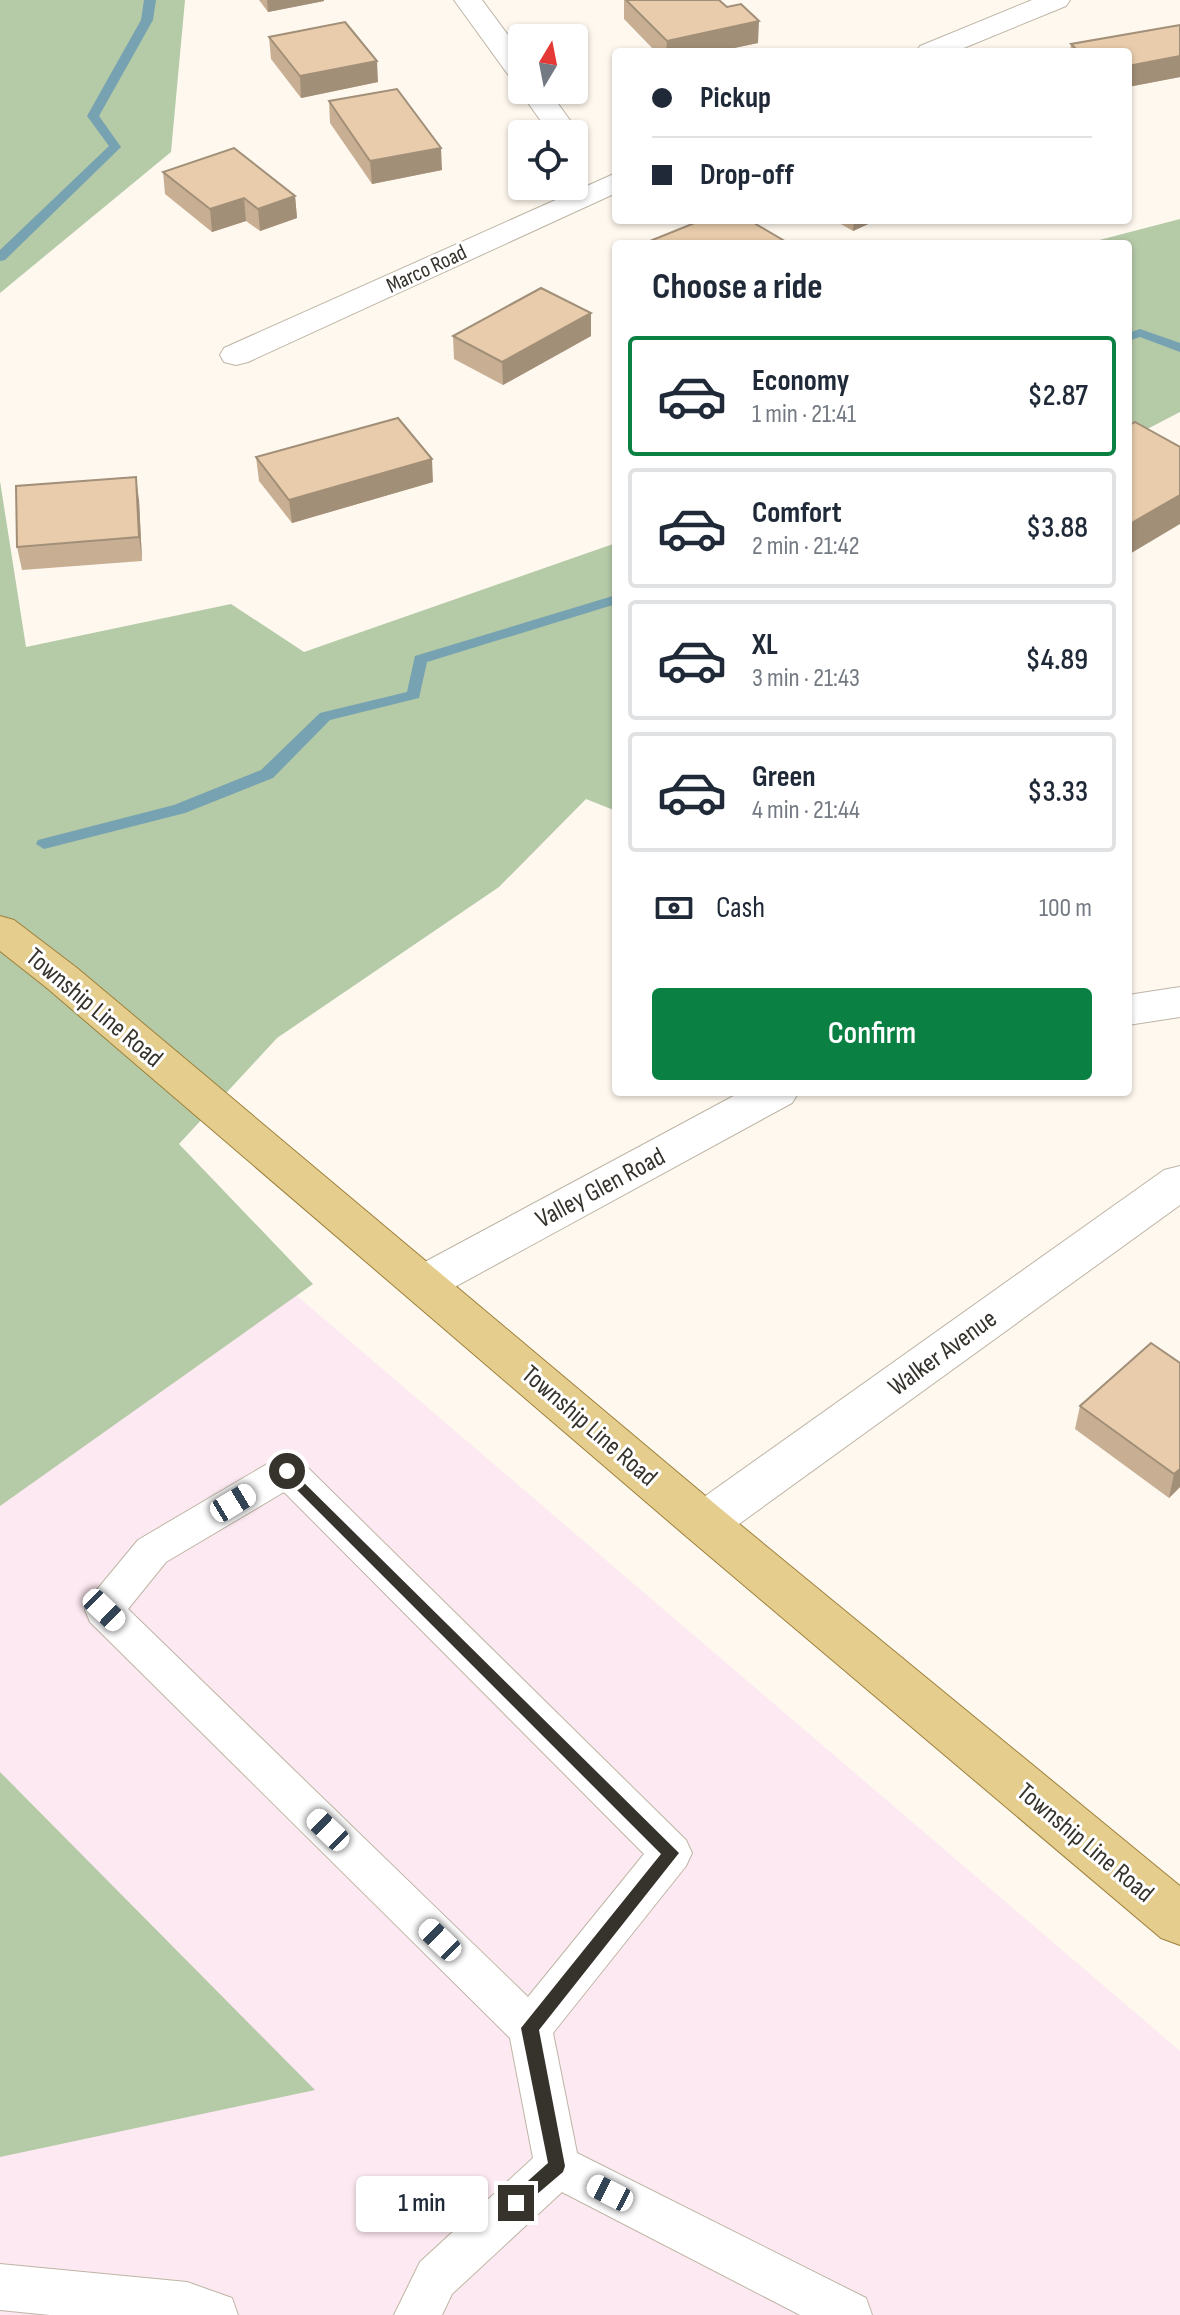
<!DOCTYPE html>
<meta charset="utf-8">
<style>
:root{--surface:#fff;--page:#f2f2f3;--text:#1f2937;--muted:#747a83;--line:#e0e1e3;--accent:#0b8043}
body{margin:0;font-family:"Sofia Sans Condensed",sans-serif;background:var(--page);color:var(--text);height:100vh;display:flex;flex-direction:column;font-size:30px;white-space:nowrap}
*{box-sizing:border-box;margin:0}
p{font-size:26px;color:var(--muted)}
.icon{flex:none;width:44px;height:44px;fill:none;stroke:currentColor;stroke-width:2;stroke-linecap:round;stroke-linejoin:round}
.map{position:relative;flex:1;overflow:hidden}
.panel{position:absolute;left:612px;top:240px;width:520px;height:856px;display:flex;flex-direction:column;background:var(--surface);border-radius:8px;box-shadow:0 2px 6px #0004}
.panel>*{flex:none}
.guide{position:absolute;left:612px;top:48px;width:520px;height:176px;border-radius:8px;box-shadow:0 2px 6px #0004;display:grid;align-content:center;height:176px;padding:0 40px;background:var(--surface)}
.needle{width:52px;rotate:10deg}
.tools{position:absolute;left:508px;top:24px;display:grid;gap:16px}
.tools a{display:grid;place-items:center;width:80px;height:80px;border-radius:8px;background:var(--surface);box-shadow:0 2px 6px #0004;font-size:40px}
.end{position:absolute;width:36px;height:36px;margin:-18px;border:10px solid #36322c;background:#fff;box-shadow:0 0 0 4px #fff}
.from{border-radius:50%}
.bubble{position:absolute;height:56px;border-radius:8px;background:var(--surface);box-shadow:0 2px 6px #0004;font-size:26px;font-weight:600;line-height:56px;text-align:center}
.car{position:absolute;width:24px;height:48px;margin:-24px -12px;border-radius:10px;box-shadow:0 0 6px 2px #0007;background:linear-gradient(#fff 24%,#345 0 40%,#fff 0 76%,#345 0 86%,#fff 0)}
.guide b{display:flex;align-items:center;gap:28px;height:76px;font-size:30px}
.guide b+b{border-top:2px solid var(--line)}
.guide i{width:20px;height:20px;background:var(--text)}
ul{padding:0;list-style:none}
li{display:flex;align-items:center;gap:24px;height:120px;margin:0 16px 12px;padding:0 24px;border:4px solid var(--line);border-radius:8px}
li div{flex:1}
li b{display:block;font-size:30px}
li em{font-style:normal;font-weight:600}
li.current{border-color:var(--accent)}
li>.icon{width:72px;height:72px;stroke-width:1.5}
h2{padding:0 40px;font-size:36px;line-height:96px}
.pay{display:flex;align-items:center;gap:20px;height:88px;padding:0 40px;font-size:30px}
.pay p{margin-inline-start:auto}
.button{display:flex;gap:16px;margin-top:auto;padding:16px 40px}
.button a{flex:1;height:92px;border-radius:8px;background:var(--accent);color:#fff;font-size:32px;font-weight:600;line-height:92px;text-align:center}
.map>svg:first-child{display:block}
.medical{fill:#fde9f1}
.forest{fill:#b5caa7}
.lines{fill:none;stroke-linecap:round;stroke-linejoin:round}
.stream{fill:#76a2b1;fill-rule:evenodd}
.lane-casing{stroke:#beb5a6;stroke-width:2}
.street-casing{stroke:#beb5a6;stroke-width:2}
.primary-casing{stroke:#9d813a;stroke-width:2}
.lane{fill:#fff;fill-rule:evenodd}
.street{fill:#fff;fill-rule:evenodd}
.primary{fill:#e5cd8d;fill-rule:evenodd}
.wall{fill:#c8af94}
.shaded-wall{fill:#a28f78}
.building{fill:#e8ccac;stroke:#a28f78;stroke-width:2}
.route{fill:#36322c}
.labels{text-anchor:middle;stroke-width:6;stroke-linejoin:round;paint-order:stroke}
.far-street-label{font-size:22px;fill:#36322c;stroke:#fff}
.street-label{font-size:26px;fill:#36322c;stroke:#fff}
</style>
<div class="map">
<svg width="1180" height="2315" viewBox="0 0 1180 2315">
<rect width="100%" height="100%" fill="#fef8ef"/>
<polygon class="medical" points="179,1195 1180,2051 1180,2315 0,2315 0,1411"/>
<g class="forest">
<polygon points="0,0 185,0 171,152 0,293"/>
<polygon points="1180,219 1180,412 1128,439 1128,244 1084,244"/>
<polygon points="0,481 26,647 231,604 304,652 616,543 616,811 586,799 499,887 277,1038 179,1144 313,1284 0,1506"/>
<polygon points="0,1772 315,2090 0,2157"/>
</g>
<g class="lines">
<g class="stream">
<polygon points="144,0 156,0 153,20 99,116 121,147 5,260 0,261 0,250 109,146 87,116 141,20"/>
<polygon points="1140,329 1180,343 1180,352 1140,337 1128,341 1128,333"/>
<polygon points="616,595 616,604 427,662 419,698 330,720 273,778 185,813 44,849 36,844 38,840 174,805 261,770 320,713 407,692 415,656"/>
</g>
<g class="lane-casing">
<g id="lane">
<path d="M 287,1456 L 300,1460 L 686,1840 L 692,1853 L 686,1866 L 553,2033 L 577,2153 L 866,2298 L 872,2315 L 800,2315 L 562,2192 L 452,2294 L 442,2315 L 394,2315 L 420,2262 L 533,2158 L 510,2038 L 90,1622 L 85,1610 L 90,1598 L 138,1540 L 274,1460 ZM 284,1492 L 644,1854 L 528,1997 L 128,1609 L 166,1562 Z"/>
<polygon points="0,2264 187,2282 232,2298 238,2315 50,2315 0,2310"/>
</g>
</g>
<g class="street-casing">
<g id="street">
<polygon points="454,0 482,0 522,54 522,83 512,80"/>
<polygon points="1032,0 1070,0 1066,6 954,52 916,52 920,46"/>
<polygon points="522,85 522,90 548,90 580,134 575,140 574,134 550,134 519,90"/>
<polygon points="616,173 616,193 248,362 236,365 224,362 220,355 224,348"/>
<polygon points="1180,987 1180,1017 1128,1025 1128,995"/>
<polygon points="741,1092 799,1092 792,1103 440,1295 424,1300 408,1295 401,1283 408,1271"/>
<polygon points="1180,1166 1180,1205 721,1537 704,1543 687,1537 679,1523 687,1509 1164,1170"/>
</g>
</g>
<g class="primary-casing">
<polygon id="primary" points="0,916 14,920 77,968 721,1509 1180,1886 1180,1945 1161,1938 687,1537 47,988 0,951"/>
</g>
<use href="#lane" class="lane"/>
<use href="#street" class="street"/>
<use href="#primary" class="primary"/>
</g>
<g class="wall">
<polygon points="259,0 324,0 324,1 268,12"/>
<polygon points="624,0 719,0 758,43 715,52 656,52 624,19"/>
<polygon points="1180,25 1180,77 1128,87 1128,52 1070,52 1071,44"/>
<polygon points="269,37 378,82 301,98 271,59"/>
<polygon points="329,101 442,170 372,184 330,123"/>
<polygon points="163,172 295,196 297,218 260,231 246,221 212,232 165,194"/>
<polygon points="834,220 877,220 853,231"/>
<polygon points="453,336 591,336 503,385 454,359"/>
<polygon points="256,457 433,482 292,523 259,481"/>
<polygon points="139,500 142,561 22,570 17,547"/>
<polygon points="1151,1343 1180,1487 1169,1498 1075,1429 1080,1406"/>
</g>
<g class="shaded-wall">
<polygon points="267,0 324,0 324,1 268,12"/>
<polygon points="759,21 758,43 715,52 666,52 667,41"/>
<polygon points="1180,56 1180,77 1128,87 1128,66"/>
<polygon points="377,61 378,82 301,98 300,76"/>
<polygon points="441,148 442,170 372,184 370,161"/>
<polygon points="295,196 297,218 260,231 258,209"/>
<polygon points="244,198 246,221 212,232 210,209"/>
<polygon points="854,220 877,220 853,231"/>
<polygon points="591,313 591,336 503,385 502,362"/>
<polygon points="432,459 433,482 292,523 289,500"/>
<polygon points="136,477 139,500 142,561 139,537"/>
<polygon points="1180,495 1180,524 1128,555 1128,525"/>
<polygon points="1180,1469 1180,1487 1169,1498 1174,1474"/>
</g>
<g class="building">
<polygon points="626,0 719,0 727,7 741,4 759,21 667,41"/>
<polygon points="345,22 377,61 300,76 269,37"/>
<polygon points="1180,25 1180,56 1128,66 1128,52 1079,52 1071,44"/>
<polygon points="397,89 441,148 370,161 329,101"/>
<polygon points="234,148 295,196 258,209 244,198 210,209 163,172"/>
<polygon points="702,220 749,220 783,240 773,244 655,244 650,241"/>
<polygon points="541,288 591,313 502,362 453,336"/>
<polygon points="398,418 432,459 289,500 256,457"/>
<polygon points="1135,422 1180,447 1180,495 1128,525 1128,426"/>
<polygon points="136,477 139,537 17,547 16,486"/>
<polygon points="1151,1343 1180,1363 1180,1469 1174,1474 1080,1406"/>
</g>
<polygon class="route" points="287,1466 679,1853 539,2030 565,2166 563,2172 516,2212 510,2209 508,2203 510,2197 548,2163 521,2028 661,1854 282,1475 280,1471"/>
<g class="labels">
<g class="far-street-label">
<text transform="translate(426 268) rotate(-25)" y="8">Marco Road</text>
</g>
<g class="street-label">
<text transform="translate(95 1007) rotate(40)" y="9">Township Line Road</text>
<text transform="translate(600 1187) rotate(-28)" y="9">Valley Glen Road</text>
<text transform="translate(942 1352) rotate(-36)" y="9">Walker Avenue</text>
<text transform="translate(590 1425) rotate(41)" y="9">Township Line Road</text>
<text transform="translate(1086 1842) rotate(40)" y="9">Township Line Road</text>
</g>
</g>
</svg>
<div class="tools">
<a><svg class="needle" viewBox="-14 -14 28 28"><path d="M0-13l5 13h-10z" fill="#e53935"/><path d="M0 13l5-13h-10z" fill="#747a83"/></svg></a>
<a><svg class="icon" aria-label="locate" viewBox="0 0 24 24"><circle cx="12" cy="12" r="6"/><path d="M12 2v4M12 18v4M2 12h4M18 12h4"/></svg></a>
</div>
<i class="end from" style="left:287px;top:1471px"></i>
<i class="end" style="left:516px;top:2203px"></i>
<div class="bubble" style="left:356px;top:2176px;width:132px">1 min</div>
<i class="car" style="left:233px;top:1503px;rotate:59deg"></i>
<i class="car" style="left:104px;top:1610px;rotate:134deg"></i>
<i class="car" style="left:328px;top:1830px;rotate:314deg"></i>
<i class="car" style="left:440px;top:1940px;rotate:314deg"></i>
<i class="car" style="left:610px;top:2193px;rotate:297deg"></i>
<div class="guide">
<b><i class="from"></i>Pickup</b>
<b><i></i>Drop-off</b>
</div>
<section class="panel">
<h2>Choose a ride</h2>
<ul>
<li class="current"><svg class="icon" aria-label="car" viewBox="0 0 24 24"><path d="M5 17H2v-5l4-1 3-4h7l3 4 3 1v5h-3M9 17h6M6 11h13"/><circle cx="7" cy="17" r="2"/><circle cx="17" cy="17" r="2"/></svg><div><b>Economy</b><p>1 min · 21:41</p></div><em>$2.87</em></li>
<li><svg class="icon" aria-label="car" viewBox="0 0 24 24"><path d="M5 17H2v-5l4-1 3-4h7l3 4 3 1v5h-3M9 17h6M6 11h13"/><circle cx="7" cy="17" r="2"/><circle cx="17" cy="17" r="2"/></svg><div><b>Comfort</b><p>2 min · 21:42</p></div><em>$3.88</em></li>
<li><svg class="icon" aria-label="car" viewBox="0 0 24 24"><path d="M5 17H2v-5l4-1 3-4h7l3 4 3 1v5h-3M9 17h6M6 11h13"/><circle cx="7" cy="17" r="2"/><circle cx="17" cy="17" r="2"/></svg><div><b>XL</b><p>3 min · 21:43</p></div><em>$4.89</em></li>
<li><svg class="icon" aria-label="car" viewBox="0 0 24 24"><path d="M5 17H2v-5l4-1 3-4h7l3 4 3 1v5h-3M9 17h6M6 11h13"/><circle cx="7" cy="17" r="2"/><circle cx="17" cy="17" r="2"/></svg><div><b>Green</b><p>4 min · 21:44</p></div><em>$3.33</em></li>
</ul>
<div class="pay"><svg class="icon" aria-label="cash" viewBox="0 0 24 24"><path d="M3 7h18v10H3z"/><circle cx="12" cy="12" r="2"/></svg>Cash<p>100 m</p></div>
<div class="button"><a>Confirm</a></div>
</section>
</div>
